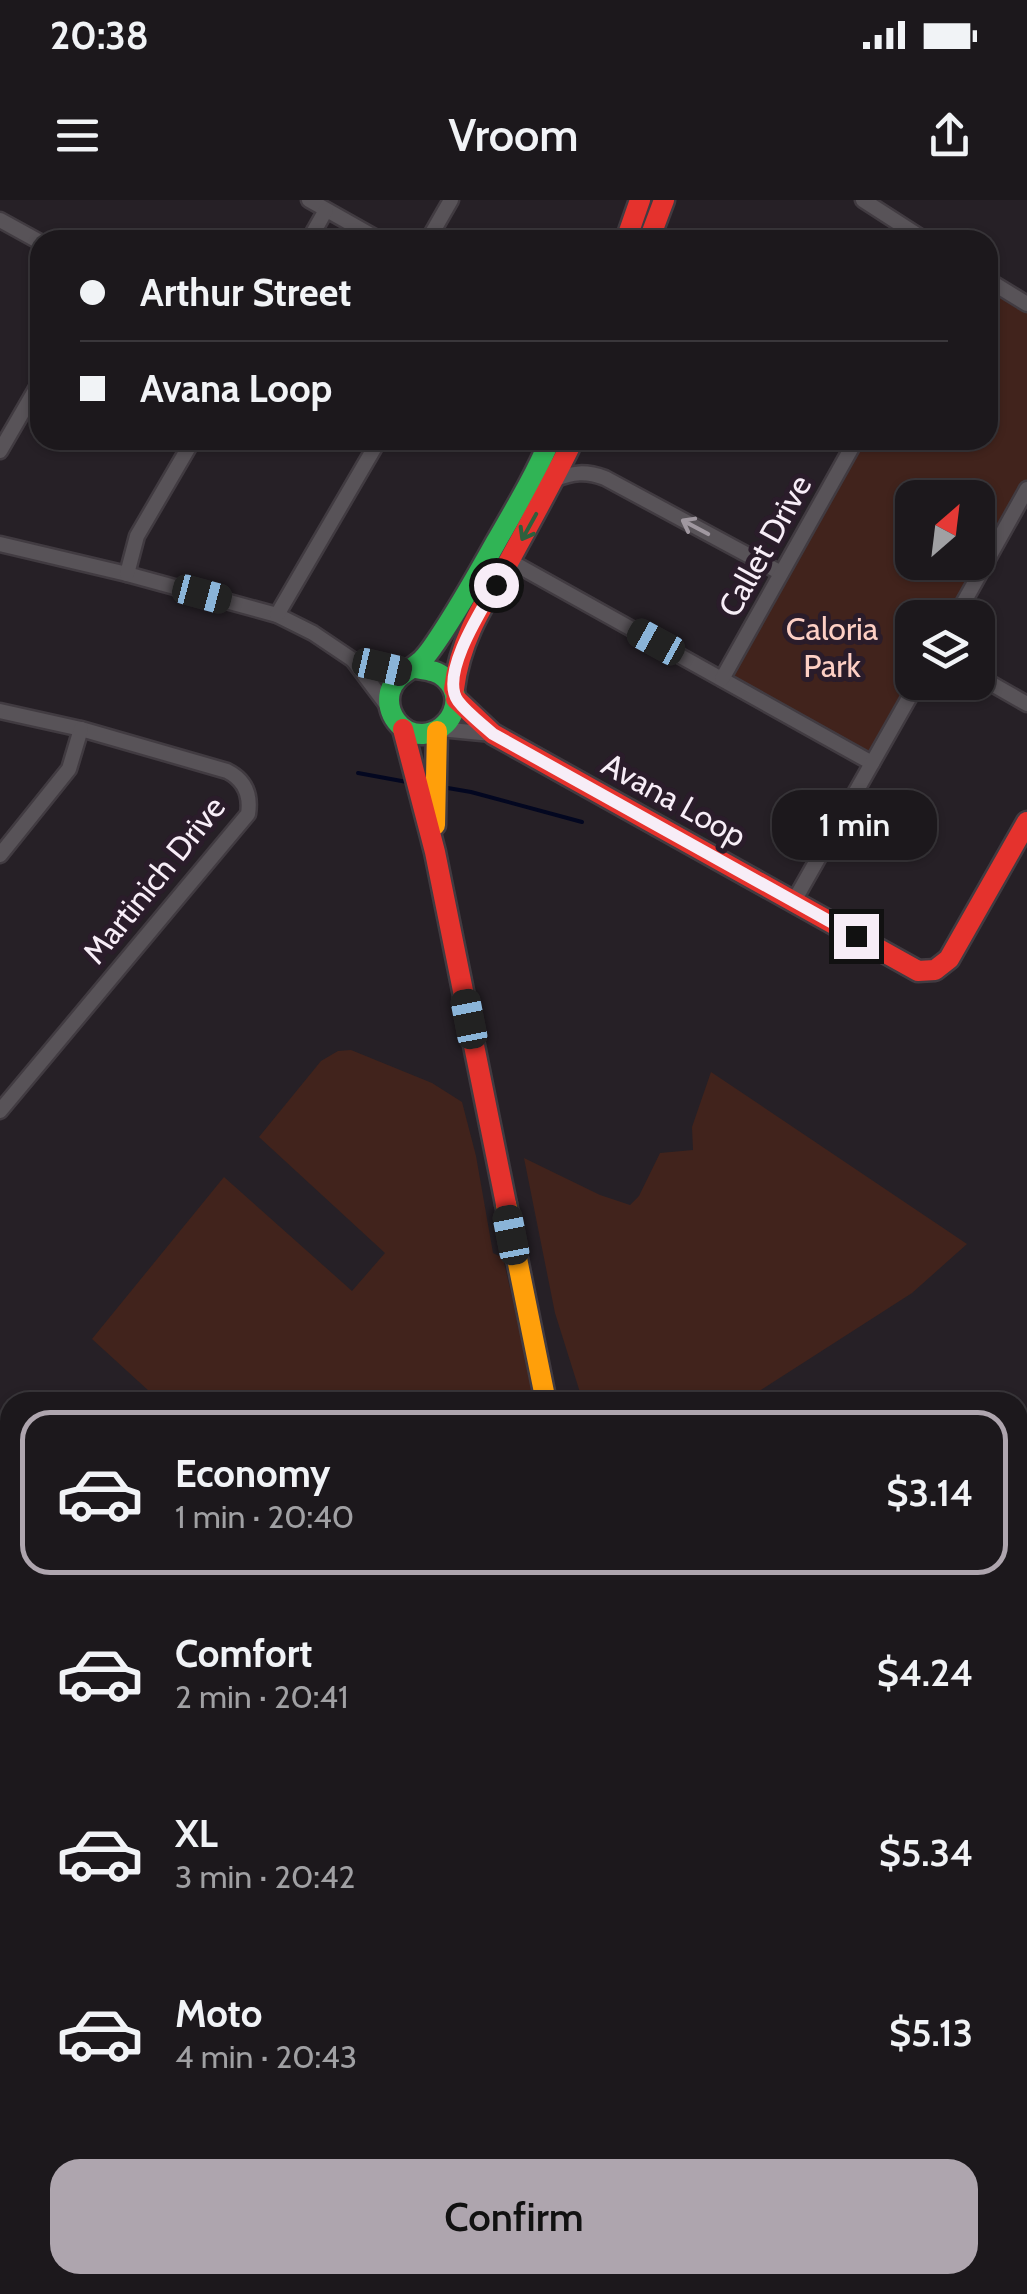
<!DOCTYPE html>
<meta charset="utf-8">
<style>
:root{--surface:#1c181c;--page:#292529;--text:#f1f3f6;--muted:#a0a0a3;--line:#3a373b;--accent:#aea5ae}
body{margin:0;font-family:Cabin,sans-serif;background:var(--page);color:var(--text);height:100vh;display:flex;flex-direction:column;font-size:38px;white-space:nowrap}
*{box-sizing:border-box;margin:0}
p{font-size:32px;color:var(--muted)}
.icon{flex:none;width:55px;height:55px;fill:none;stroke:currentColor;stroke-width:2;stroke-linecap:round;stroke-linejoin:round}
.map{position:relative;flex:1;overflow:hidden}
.details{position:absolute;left:0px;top:1192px;width:1028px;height:902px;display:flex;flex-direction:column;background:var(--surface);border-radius:30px 30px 0 0;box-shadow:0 2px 8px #0004,0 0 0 2px var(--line)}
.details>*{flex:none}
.top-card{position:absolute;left:30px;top:30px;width:968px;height:220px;border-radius:30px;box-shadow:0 2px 8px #0004,0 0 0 2px var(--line);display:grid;align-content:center;height:220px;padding:0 50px;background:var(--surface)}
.needle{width:65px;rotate:28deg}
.fabs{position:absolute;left:895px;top:280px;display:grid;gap:20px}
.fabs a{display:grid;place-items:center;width:100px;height:100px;border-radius:20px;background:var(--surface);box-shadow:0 2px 8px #0004,0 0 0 2px var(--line);font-size:50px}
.end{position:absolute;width:45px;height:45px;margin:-22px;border:12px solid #f7edf7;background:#111;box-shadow:0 0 0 5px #111}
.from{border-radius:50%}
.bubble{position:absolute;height:70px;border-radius:30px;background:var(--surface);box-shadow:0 2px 8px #0004,0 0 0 2px var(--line);font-size:32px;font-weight:600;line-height:70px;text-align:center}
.car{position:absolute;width:30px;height:60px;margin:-30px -15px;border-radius:12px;box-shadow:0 0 8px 2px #0007;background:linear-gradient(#222 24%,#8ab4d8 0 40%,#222 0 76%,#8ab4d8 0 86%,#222 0)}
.top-card b{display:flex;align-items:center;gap:35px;height:95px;font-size:38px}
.top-card b+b{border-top:2px solid var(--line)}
.top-card i{width:25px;height:25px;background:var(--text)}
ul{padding:18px 0 0;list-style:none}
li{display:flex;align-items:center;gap:30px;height:165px;margin:0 20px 15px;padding:0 30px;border:5px solid transparent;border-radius:30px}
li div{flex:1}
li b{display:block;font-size:38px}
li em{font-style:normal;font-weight:600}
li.on{border-color:var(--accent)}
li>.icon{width:90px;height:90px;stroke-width:1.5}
.primary-button{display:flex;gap:20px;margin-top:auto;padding:20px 50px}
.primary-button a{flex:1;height:115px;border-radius:30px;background:var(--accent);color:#111;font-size:40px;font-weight:600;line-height:115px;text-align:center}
.status{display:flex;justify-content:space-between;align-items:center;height:70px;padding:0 50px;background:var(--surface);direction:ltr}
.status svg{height:28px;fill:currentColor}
header{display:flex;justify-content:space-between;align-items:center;height:130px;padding:0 50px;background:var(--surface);font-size:45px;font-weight:600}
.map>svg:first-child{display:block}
.green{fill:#41231c;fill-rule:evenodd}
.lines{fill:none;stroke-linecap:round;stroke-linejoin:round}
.stream{stroke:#030720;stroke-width:4}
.street-casing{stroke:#413b41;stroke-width:19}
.fast-casing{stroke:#413b41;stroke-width:25}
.slow-casing{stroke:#413b41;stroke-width:25}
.jam-casing{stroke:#413b41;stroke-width:25}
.street{stroke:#585358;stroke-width:14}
.fast{stroke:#30b455;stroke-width:20}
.slow{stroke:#ff9f0a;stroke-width:20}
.jam{stroke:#e5322d;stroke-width:20}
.oneway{stroke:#2d603d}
.oneway2{stroke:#a098a0}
.route{stroke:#f7edf7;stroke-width:12}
.labels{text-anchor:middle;stroke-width:10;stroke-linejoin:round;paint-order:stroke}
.street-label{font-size:32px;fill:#f7edf7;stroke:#2a1c2a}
.park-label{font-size:32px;fill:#fdcfc4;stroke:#2a1c2a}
</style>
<div class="status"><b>20:38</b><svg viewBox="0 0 49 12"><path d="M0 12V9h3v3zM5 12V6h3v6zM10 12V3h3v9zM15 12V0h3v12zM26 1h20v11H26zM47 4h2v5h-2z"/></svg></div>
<header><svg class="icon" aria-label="menu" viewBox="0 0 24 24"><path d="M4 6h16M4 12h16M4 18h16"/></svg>Vroom<svg class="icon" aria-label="share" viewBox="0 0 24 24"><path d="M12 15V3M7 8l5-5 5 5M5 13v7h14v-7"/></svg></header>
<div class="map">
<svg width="1027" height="2094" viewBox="0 0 1027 2094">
<rect width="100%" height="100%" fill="#262026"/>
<g class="green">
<path d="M 988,80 L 1027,104 L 1027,289 L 955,417 L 912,418 L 912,482 L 872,563 L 722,479 L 857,240 L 988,240 ZM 912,298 L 978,298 L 978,362 L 912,362 Z"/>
<polygon points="351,850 432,883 462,902 476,956 493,1053 503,1058 536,1202 161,1202 92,1139 224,977 352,1091 385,1053 259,937 321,861 338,851"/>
<polygon points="711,872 967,1044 912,1093 742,1202 583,1202 555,1113 524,958 600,995 630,1005 639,996 660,953 693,950 692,927"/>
<polygon points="0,1310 10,1319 10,1439 0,1443"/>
<polygon points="10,1542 10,1848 0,1842 0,1548"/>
</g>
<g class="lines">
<g class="stream">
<polyline points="358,573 407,582"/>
<polyline points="442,587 471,592 582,622"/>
</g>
<g class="street-casing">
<g id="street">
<polyline points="309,0 380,40"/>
<polyline points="863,0 925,40"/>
<polyline points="0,20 40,42"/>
<polyline points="309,40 326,10"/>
<polyline points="428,40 451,0"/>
<polyline points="988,80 1027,104"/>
<polyline points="0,251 40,182"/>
<path d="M 554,280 C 573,272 586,271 605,278 L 781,373"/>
<polyline points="0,344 127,374 277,415 313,433 353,460 389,508"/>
<polyline points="510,361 872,563"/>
<polyline points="127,374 137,336 193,240"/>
<polyline points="277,415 379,240"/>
<polyline points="955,418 1027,289"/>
<polyline points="353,460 405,472"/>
<polyline points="978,476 1027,504"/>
<polyline points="722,479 856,240"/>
<path d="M 0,511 L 81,529 L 227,571 C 245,580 251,595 248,614 L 0,911"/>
<polyline points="440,529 492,534"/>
<polyline points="0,655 69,569 81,529"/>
<polyline points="794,701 918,482"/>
<polyline points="0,1860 10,1866"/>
<polyline points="1018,1986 1027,1985"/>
</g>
</g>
<g class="fast-casing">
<g id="fast">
<path d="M 416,468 C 426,470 436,470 445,478 C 467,498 451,532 423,534 C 401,535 385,513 390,492 C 395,475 410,471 422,460 C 427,455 432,448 436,442 C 458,410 477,376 496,342 C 515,309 535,276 550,240"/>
<polyline points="1018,1404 1027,1404"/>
</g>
</g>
<g class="slow-casing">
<g id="slow">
<polyline points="435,625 437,531"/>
<polyline points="506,1004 546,1202"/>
</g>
</g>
<g class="jam-casing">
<g id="jam">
<polyline points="626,40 640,0"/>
<polyline points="649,40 664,0"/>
<path d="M 454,489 C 460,439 483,405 508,363 C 530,322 553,282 573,240"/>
<polyline points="456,499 493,534 918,771 935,770 949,759 1027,622"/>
<polyline points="403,529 435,652 506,1004"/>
<polyline points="0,1519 10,1514"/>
</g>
</g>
<use href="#street" class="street"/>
<use href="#fast" class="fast"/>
<use href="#slow" class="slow"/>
<use href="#jam" class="jam"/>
</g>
<defs><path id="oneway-shaft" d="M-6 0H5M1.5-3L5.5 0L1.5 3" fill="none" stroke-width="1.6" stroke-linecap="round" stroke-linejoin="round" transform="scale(2.5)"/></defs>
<use class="oneway" href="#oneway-shaft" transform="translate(529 327) rotate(119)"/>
<use class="oneway2" href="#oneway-shaft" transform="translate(695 327) rotate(-152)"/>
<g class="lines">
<path class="route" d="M 496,385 C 482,409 439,475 458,501 C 467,513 482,524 493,534 L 856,736"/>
</g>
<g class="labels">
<g class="street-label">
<text transform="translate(765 346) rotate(-61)" y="11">Callet Drive</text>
<text transform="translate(674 600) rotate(29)" y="11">Avana Loop</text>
<text transform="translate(154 680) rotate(-51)" y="11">Martinich Drive</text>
</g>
<g class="park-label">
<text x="832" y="440">Caloria<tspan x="832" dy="37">Park</tspan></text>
</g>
</g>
</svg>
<div class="fabs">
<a><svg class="needle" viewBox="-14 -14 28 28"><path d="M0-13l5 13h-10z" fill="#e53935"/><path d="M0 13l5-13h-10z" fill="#a0a0a3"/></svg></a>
<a><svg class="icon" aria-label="layers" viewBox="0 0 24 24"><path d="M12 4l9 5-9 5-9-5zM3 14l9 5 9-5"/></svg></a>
</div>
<i class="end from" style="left:496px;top:385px"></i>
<i class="end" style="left:856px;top:736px"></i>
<div class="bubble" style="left:772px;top:590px;width:165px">1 min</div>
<i class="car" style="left:202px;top:394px;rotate:105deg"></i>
<i class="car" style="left:656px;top:442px;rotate:299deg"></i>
<i class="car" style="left:382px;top:467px;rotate:103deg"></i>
<i class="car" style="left:469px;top:819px;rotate:349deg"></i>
<i class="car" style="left:511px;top:1035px;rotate:349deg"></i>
<div class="top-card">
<b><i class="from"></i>Arthur Street</b>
<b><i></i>Avana Loop</b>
</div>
<section class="details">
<ul>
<li class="on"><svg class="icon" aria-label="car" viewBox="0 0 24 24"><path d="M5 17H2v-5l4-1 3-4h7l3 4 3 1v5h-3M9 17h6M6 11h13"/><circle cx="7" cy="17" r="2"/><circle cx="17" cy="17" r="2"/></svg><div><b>Economy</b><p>1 min · 20:40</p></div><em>$3.14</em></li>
<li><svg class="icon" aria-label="car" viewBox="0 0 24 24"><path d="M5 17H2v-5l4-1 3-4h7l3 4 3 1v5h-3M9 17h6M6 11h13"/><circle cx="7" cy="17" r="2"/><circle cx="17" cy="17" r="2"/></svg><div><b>Comfort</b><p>2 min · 20:41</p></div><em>$4.24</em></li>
<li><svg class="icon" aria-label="car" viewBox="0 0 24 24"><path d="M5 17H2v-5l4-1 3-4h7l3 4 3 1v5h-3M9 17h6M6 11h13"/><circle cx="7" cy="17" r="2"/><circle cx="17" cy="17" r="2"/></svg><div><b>XL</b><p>3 min · 20:42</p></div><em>$5.34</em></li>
<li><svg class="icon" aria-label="car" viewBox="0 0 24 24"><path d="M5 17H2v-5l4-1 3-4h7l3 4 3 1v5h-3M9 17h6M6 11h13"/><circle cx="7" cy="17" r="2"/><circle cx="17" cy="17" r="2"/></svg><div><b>Moto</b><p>4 min · 20:43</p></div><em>$5.13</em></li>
</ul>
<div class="primary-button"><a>Confirm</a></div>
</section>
</div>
